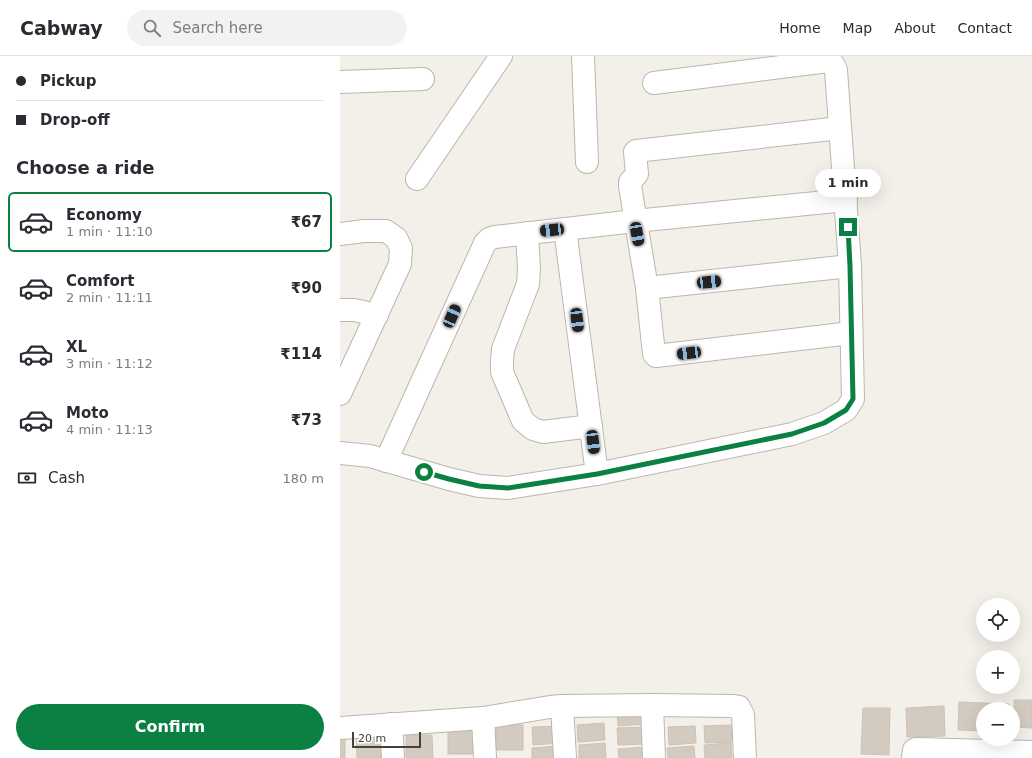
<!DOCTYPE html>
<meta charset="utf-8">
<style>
:root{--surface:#fff;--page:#f2f2f3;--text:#2b2b33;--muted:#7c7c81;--line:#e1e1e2;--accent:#0b8043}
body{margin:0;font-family:"DejaVu Sans",sans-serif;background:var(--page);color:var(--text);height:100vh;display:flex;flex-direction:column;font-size:15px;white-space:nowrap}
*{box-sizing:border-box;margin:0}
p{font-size:13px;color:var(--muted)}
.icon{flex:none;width:22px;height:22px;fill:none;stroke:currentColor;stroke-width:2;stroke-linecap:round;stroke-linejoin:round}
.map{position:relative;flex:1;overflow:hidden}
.sheet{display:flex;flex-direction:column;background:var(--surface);width:340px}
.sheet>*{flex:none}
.hud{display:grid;align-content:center;height:88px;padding:0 16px;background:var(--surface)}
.buttons{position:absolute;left:636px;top:542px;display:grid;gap:8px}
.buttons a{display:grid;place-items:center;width:44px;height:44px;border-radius:50%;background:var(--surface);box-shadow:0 4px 16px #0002;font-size:20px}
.scale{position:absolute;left:12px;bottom:10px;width:69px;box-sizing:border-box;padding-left:4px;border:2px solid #454038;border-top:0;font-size:11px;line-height:14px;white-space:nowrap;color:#454038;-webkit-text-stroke:3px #fff;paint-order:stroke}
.end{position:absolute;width:18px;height:18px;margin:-9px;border:5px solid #0b8043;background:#fff;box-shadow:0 0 0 2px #fff}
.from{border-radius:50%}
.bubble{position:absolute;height:28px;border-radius:14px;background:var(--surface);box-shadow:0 4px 16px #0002;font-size:13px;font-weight:700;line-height:28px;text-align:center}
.car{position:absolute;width:12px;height:24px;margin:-12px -6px;border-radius:5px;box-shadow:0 0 3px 1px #0007;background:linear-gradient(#222 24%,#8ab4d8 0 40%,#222 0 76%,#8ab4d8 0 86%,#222 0)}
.hud b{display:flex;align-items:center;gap:14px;height:38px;font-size:15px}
.hud b+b{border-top:1px solid var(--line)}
.hud i{width:10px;height:10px;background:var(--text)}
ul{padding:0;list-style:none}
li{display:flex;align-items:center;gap:12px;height:60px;margin:0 8px 6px;padding:0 8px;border:2px solid transparent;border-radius:6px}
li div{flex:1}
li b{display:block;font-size:15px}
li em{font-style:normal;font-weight:700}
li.current{border-color:var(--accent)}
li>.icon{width:36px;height:36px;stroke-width:1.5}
h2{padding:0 16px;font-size:18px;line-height:48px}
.pay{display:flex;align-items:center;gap:10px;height:44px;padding:0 16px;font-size:15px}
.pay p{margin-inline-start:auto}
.primary-button{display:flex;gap:8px;margin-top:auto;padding:8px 16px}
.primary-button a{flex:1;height:46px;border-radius:24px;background:var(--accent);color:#fff;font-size:16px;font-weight:700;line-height:46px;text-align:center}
header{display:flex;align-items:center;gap:24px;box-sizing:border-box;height:56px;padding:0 20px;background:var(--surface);border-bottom:1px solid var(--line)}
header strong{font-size:19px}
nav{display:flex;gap:22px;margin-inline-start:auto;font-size:14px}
.search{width:280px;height:36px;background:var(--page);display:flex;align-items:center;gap:10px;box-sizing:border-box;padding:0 14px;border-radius:22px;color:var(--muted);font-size:15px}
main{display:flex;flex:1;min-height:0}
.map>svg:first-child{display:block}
.building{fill:#d3cac0;stroke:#cdc2b4}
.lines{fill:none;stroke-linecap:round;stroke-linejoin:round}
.street-casing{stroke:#bdb6ad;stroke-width:24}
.street{stroke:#fff;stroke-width:22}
.route{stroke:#0b8043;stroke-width:5}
</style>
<header>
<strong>Cabway</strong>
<div class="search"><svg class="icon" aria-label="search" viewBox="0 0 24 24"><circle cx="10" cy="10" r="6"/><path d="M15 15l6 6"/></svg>Search here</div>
<nav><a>Home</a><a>Map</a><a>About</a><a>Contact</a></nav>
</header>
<main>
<section class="sheet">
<div class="hud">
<b><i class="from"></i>Pickup</b>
<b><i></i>Drop-off</b>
</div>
<h2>Choose a ride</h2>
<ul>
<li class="current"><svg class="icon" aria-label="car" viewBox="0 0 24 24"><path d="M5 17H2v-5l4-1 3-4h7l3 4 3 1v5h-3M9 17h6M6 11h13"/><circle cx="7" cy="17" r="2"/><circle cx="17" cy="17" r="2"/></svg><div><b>Economy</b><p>1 min · 11:10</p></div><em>₹67</em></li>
<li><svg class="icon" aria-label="car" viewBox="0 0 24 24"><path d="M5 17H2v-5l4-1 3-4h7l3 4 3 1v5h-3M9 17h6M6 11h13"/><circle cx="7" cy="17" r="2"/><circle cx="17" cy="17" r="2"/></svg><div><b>Comfort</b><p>2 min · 11:11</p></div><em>₹90</em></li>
<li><svg class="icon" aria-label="car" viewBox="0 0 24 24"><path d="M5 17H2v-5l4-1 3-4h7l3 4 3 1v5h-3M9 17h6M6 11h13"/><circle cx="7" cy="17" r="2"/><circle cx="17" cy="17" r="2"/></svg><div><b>XL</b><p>3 min · 11:12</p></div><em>₹114</em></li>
<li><svg class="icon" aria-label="car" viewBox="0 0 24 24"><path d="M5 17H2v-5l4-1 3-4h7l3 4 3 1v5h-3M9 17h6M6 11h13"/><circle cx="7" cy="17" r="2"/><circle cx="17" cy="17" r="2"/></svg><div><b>Moto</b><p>4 min · 11:13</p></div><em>₹73</em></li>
</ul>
<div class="pay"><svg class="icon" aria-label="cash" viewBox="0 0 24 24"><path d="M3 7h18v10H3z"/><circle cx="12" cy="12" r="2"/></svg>Cash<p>180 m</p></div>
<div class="primary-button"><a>Confirm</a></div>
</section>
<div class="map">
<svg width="692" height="702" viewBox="0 0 692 702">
<rect width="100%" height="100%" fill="#f3efe9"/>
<g class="building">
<polygon points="674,644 692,644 692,672 674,671"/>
<polygon points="619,646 669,648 669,653 643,653 643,675 618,674"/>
<polygon points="604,650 605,680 567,681 566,652"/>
<polygon points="304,651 305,668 278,670 277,652"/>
<polygon points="523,652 550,652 549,699 521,698"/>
<polygon points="264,667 265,684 238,686 237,669"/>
<rect x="156" y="669" width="27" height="25"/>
<polygon points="391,669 392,686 365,687 364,670"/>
<polygon points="219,670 220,687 193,689 192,671"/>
<polygon points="355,670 356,687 329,689 328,671"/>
<polygon points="304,671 305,688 278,689 277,672"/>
<rect x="108" y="673" width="27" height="25"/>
<polygon points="16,679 43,679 43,702 17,702"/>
<polygon points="66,679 92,679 93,702 66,702"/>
<rect x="0" y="681" width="5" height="21"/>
<polygon points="265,687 266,702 239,702 239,689"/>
<polygon points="391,687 392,702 365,702 364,689"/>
<polygon points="219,690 219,702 192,702 192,692"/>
<polygon points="354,690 355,702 328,702 327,692"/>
<polygon points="305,691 306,702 279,702 278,693"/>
</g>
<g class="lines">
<g class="street-casing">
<g id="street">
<polyline points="243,0 247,106"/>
<polyline points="0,26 83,23"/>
<polyline points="500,72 296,95 295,96 297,118 290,126 290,130 307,232 314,298 316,300 511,277"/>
<polyline points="77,123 161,0"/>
<polyline points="225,173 257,418"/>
<polyline points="187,177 189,212 188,228 163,293 162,305 162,316 183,365 193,373 203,376 251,370"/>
<polyline points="0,178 24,175 46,175 56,182 61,192 60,208 0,338"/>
<polyline points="307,232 510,210"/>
<polyline points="0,254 14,254 37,259"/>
<polyline points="0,397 30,400 109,423 139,430 168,432 257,418 452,378 484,367 506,354 513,343 510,210 496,14 493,8 488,5 314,27"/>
<polyline points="46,405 145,187 149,183 155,181 295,165 506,144"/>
<polyline points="312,649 314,702"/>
<polyline points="222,650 225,702"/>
<polyline points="143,662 145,702"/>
<polyline points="51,668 53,702"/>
<polyline points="0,672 143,662 210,651 222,650 312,649 392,650 399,651 403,659 405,702"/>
<polyline points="573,702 574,694 576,693 692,696"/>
</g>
</g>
<use href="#street" class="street"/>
</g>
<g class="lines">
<polyline class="route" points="84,416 109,423 139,430 168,432 257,418 452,378 484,367 506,354 513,343 510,210 508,171"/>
</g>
</svg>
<div class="buttons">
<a><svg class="icon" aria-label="locate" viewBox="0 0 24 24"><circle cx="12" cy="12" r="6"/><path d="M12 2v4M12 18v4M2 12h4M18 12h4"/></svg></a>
<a>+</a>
<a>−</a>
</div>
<div class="scale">20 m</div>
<i class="end from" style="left:84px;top:416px"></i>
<i class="end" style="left:508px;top:171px"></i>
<div class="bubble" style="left:475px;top:113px;width:66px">1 min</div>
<i class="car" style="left:212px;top:174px;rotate:264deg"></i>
<i class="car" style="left:297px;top:178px;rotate:170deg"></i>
<i class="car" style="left:369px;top:226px;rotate:84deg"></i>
<i class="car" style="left:112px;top:260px;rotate:24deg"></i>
<i class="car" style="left:237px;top:264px;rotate:173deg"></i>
<i class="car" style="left:349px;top:297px;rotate:263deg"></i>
<i class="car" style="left:253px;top:386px;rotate:173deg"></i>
</div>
</main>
